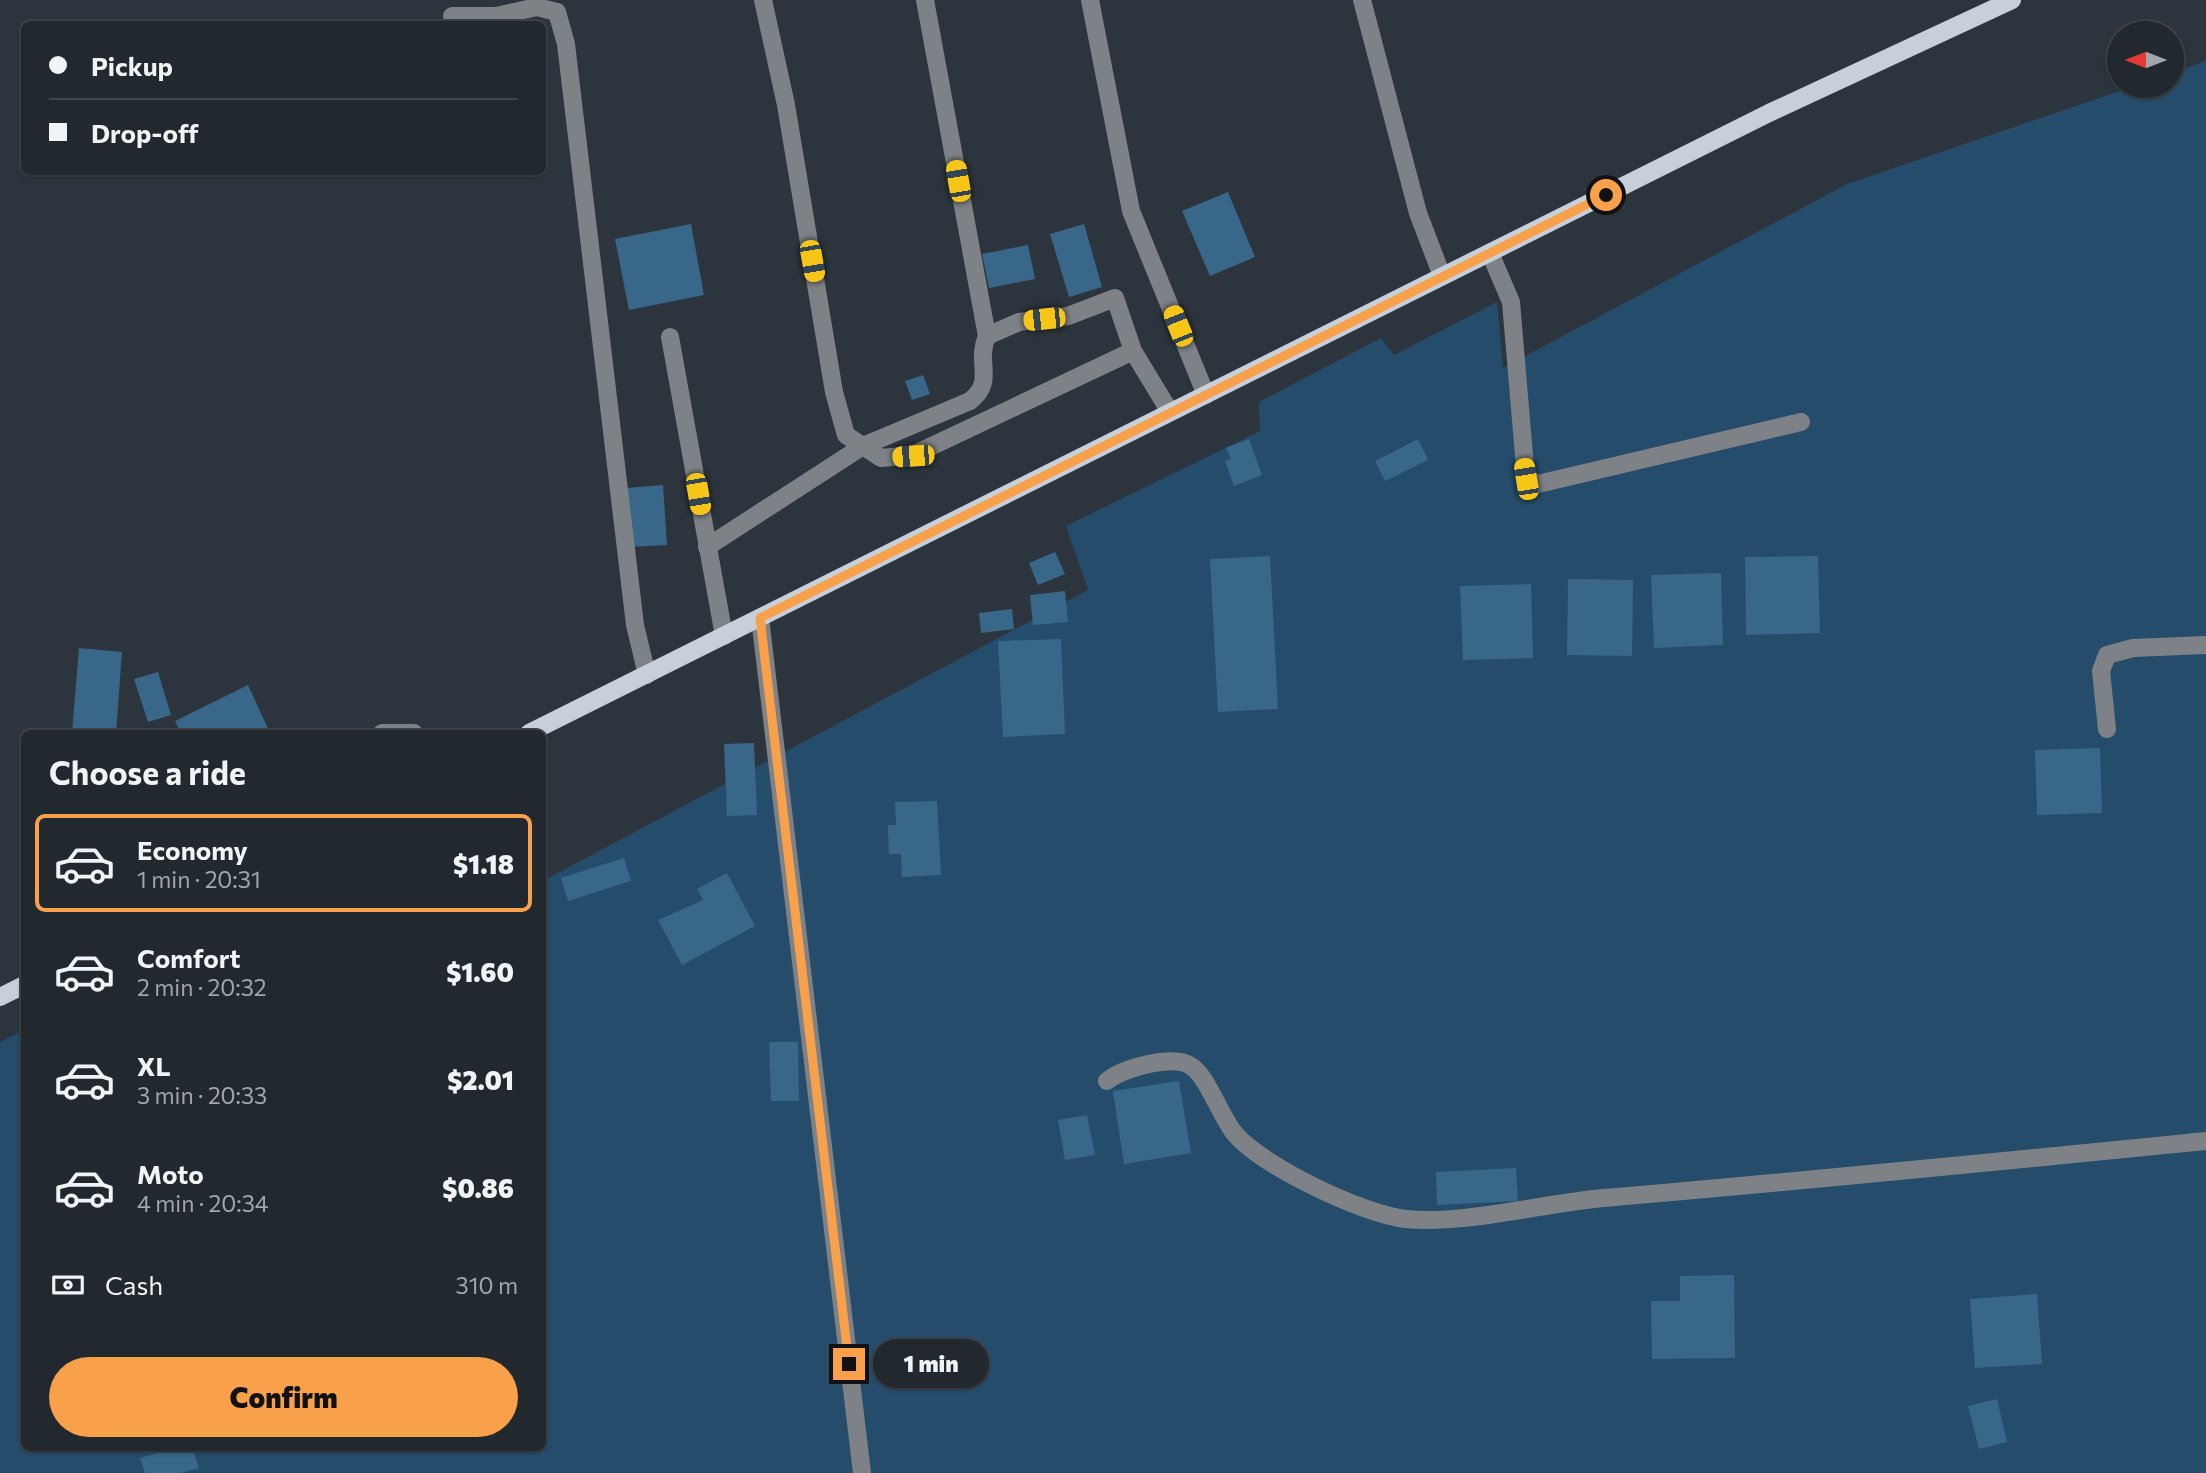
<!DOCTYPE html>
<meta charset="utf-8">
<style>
:root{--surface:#21282e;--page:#293036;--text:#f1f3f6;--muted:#a2a6aa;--line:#3e444a;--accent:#f8a14a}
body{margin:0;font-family:Commissioner,sans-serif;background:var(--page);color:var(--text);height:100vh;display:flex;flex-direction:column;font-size:26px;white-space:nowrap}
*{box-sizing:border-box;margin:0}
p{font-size:23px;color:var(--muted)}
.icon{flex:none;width:38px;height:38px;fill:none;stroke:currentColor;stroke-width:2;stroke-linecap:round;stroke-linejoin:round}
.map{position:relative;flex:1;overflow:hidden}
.side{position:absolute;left:21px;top:730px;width:525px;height:721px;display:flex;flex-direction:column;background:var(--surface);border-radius:10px;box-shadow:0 2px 5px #0004,0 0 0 2px var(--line)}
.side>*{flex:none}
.guide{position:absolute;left:21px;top:21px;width:525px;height:154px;border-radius:10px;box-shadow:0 2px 5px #0004,0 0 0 2px var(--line);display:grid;align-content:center;height:154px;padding:0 28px;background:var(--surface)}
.needle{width:46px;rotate:270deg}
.tools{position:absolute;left:2107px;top:21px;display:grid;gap:14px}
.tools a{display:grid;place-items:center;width:77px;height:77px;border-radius:50%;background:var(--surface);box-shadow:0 2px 5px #0004,0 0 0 2px var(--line);font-size:35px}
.end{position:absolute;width:32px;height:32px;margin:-16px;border:9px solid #f8a14a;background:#111;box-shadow:0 0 0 4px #111}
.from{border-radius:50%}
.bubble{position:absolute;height:49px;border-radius:24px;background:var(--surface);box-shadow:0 2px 5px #0004,0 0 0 2px var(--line);font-size:23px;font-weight:800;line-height:49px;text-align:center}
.car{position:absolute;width:21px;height:42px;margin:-21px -10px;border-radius:9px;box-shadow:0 0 5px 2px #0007;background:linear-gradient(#f5c518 24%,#345 0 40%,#f5c518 0 76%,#345 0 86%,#f5c518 0)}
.guide b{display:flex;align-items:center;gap:24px;height:66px;font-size:26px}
.guide b+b{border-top:2px solid var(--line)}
.guide i{width:18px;height:18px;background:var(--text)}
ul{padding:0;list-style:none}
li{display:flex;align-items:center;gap:21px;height:98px;margin:0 14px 10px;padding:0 14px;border:4px solid transparent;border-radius:10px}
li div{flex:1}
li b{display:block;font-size:26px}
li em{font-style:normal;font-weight:800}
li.active{border-color:var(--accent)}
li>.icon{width:63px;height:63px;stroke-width:1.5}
h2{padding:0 28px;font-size:32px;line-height:84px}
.pay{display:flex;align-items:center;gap:18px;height:77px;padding:0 28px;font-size:26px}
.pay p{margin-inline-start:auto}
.cta{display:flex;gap:14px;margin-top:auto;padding:14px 28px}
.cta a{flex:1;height:80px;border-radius:42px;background:var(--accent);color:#111;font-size:28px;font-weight:800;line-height:80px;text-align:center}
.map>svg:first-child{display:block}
.green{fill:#254d6b}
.building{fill:#38678a}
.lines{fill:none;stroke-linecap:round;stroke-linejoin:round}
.minor{stroke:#7e8286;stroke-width:18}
.major{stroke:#c7d0d8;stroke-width:18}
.route{stroke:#f8a14a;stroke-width:9}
</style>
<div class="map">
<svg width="2206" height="1473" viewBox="0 0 2206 1473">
<rect width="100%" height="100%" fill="#2c353d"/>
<polygon class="green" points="2206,61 2206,1473 0,1473 0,1042 18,1033 24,1046 24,1447 542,1447 543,881 1088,590 1066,526 1260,431 1259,402 1381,338 1394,355 1497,302 1503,368 1847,184 2135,86 2172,86 2172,73"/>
<g class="building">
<polygon points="1228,192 1255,257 1210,276 1182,211"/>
<polygon points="691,224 704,295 629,310 615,239"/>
<polygon points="1084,224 1102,287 1069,297 1050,234"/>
<polygon points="1028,245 1035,279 989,288 982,254"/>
<polygon points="923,375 930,394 912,400 905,381"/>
<polygon points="1249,439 1262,475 1234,486 1225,461 1231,459 1226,448"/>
<polygon points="1418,439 1428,460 1385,481 1375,461"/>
<polygon points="663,485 667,545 630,547 626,488"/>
<polygon points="1055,552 1065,574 1038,585 1029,563"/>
<polygon points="1270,556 1278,709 1218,712 1210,559"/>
<polygon points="1818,556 1820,633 1746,635 1745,557"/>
<polygon points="1721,573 1723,645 1654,648 1651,575"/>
<polygon points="1568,579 1633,580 1632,656 1567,655"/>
<polygon points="1531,584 1533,658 1463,660 1460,586"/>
<polygon points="1065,591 1068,622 1033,625 1030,595"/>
<polygon points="1012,609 1014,629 981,633 979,613"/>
<polygon points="1061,639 1065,734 1003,737 998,641"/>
<polygon points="79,648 122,652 116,733 72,733"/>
<polygon points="158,672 171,715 148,722 134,679"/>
<polygon points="248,685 270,733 181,733 175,721"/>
<polygon points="754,743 757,815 727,816 724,744"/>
<polygon points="2100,748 2102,813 2037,815 2035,750"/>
<polygon points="937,801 941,875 902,877 901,854 889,854 888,825 896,825 895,802"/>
<polygon points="624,858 631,881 568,901 561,878"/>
<polygon points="727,873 755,926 682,965 658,920 703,900 697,889"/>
<polygon points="769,1042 798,1042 799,1101 771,1101"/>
<polygon points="1179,1081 1191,1153 1124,1164 1113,1091"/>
<polygon points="1087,1115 1095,1155 1065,1160 1058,1120"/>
<polygon points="1516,1168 1518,1201 1437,1205 1436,1172"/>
<polygon points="1734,1275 1735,1358 1652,1359 1651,1301 1680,1301 1680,1276"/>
<polygon points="2037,1294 2042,1364 1975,1368 1970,1299"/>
<polygon points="1997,1399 2007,1442 1979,1449 1968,1406"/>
<polygon points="177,1447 192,1447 199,1468 181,1473 145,1473 140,1458"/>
</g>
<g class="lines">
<g class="minor">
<polyline points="763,0 786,105 834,392 846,435 881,458 913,455 1133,351 1170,412"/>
<polyline points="925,0 987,336"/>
<polyline points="1090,0 1131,211 1206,395"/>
<polyline points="1362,0 1418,213 1442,276"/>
<polyline points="452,16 496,16 537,7 557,12 566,44 635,625 647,675"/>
<polyline points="1490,253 1511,302 1526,479 1538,484 1801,422"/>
<polyline points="670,337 724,636"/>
<path d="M 707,547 L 863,446 L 970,401 C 996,381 975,363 987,336 L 1019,322 L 1068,316 L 1115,298 L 1133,351"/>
<polyline points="760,618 862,1473"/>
<polyline points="2107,729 2101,671 2107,655 2133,648 2206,645"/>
<polyline points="382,733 414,733"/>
<path d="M 1107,1081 C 1123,1068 1173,1054 1191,1066 C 1208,1077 1220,1116 1235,1134 C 1264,1167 1362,1214 1406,1219 C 1464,1225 1544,1203 1604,1198 C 1805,1181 2005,1161 2206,1141"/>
</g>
<g class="major">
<polyline points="529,733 1769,113 2012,0"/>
<polyline points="0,997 24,985"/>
</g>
</g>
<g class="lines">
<polyline class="route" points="849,1364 760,618 1606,195"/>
</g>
</svg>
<div class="tools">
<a><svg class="needle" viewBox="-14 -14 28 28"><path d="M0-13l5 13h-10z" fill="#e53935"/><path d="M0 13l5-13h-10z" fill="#a2a6aa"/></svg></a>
</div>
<i class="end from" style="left:1606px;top:195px"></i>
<i class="end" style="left:849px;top:1364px"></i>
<div class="bubble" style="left:873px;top:1339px;width:116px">1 min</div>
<i class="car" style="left:958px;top:181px;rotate:350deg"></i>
<i class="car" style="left:812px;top:261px;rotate:170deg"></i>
<i class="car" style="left:1044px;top:319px;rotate:264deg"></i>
<i class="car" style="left:1178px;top:326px;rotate:338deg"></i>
<i class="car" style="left:913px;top:456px;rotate:266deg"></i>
<i class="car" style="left:1526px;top:479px;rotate:351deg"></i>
<i class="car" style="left:698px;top:494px;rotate:170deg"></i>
<div class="guide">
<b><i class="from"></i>Pickup</b>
<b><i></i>Drop-off</b>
</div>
<section class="side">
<h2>Choose a ride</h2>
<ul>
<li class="active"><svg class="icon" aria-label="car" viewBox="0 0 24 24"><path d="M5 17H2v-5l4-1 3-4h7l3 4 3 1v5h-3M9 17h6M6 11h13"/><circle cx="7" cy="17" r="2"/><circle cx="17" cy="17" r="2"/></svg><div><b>Economy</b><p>1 min · 20:31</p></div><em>$1.18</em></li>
<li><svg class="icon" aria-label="car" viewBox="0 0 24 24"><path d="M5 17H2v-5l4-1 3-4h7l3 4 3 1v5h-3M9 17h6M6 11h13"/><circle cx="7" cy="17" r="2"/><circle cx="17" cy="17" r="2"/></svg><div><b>Comfort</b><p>2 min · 20:32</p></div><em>$1.60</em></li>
<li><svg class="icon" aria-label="car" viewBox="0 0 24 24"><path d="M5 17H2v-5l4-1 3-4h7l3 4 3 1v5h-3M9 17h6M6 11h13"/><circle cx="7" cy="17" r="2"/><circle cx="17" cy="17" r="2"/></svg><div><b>XL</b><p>3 min · 20:33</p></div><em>$2.01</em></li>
<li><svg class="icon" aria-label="car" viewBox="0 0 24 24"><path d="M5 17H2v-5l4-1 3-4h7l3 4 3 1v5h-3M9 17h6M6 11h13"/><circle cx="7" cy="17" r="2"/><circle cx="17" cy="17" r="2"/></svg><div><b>Moto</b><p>4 min · 20:34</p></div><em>$0.86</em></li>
</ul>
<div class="pay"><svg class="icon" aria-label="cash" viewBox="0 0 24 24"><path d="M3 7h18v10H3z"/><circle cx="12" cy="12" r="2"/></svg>Cash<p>310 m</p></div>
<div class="cta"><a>Confirm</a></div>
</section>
</div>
